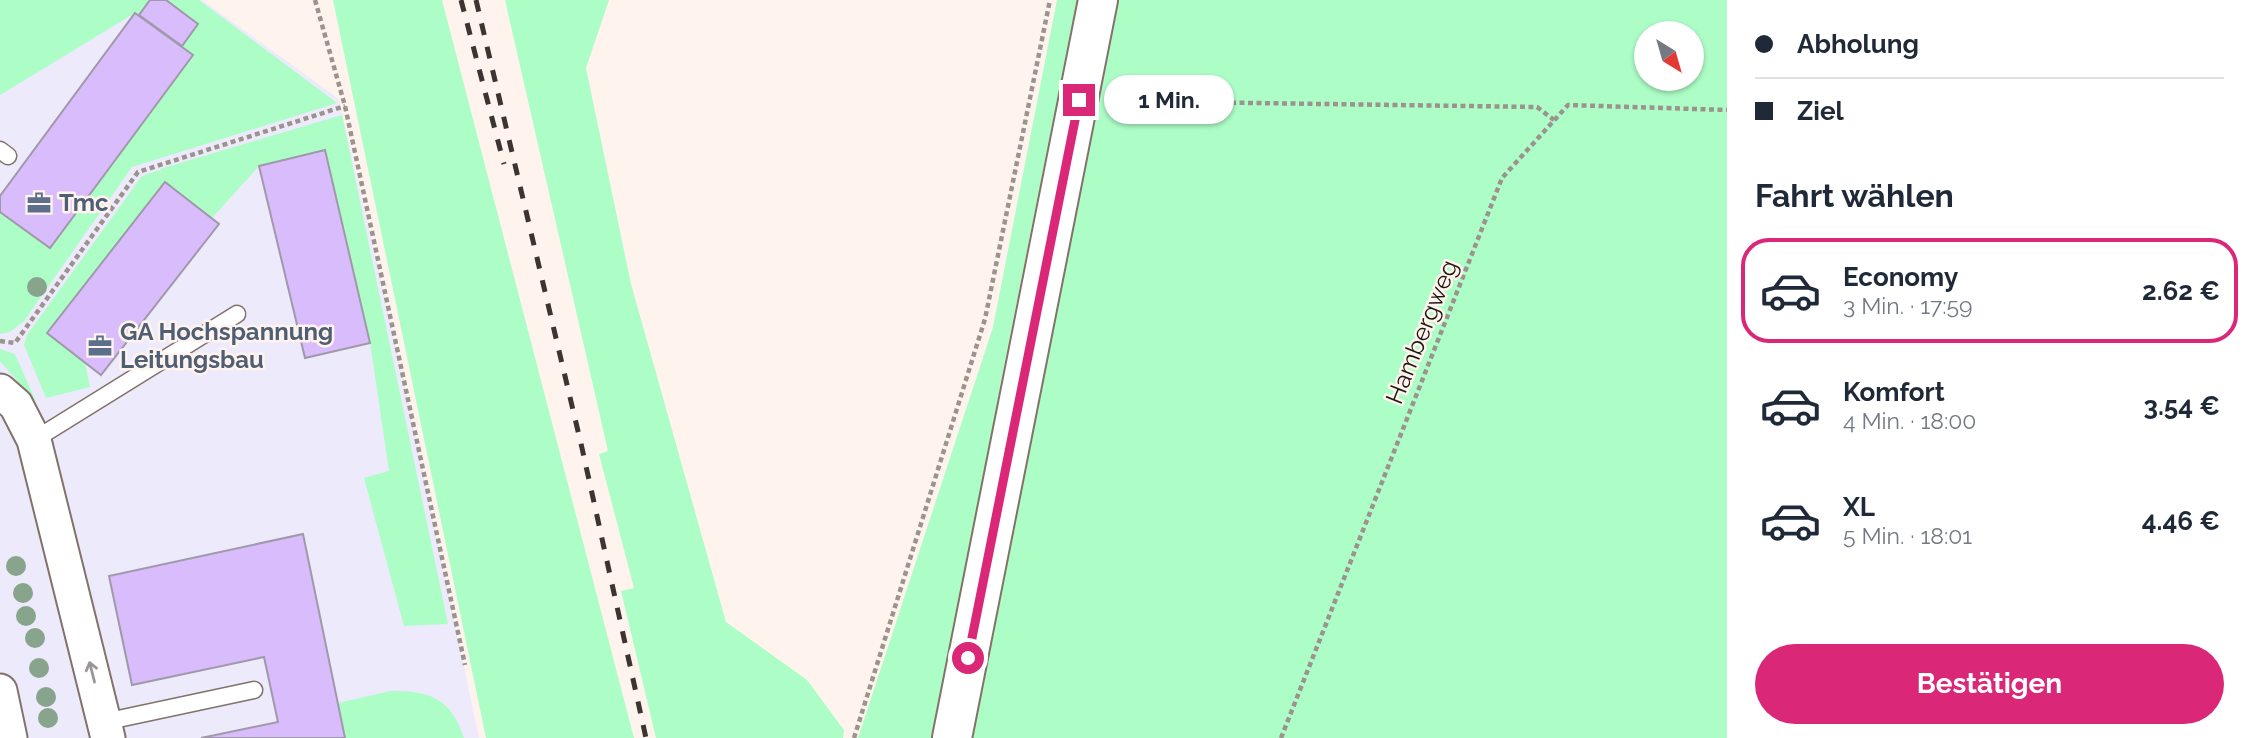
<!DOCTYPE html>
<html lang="de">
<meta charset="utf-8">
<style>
:root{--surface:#fff;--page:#f2f2f3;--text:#1f2937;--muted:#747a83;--line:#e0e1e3;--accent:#db2777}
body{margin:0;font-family:Raleway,sans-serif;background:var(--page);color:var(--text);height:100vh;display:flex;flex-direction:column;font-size:26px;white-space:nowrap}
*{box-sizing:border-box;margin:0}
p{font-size:23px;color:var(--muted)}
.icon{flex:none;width:38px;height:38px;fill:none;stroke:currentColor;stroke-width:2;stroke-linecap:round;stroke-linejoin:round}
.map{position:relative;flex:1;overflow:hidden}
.panel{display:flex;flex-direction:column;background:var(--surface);width:525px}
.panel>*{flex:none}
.guide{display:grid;align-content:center;height:154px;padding:0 28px;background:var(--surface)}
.needle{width:46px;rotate:143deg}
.tools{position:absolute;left:1634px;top:21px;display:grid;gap:14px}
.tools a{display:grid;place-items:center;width:70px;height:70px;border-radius:50%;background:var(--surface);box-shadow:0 2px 5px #0004;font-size:35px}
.end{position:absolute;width:32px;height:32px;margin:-16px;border:9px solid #db2777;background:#fff;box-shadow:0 0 0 4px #fff}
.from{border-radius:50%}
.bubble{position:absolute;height:49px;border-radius:24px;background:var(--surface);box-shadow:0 2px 5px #0004;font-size:23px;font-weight:700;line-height:49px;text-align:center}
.guide b{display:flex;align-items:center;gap:24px;height:66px;font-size:26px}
.guide b+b{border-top:2px solid var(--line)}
.guide i{width:18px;height:18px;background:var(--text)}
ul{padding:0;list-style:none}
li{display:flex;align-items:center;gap:21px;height:105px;margin:0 14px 10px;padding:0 14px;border:4px solid transparent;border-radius:28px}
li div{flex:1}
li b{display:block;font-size:26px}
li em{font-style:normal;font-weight:700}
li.selected{border-color:var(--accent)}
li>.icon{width:63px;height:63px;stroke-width:1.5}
h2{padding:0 28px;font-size:32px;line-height:84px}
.button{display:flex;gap:14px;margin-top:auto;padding:14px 28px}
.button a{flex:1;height:80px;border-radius:42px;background:var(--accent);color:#fff;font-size:28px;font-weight:700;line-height:80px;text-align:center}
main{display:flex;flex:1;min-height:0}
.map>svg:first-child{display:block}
.industrial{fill:#eceafb}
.green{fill:#adfdc6;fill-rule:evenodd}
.building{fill:#d9bcfc;stroke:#a099a9;stroke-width:2}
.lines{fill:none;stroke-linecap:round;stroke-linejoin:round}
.service-casing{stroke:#827269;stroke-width:19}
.minor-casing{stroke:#827269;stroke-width:37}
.primary-casing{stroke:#827269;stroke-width:42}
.path{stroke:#9d938e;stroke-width:4.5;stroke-dasharray:5 3.5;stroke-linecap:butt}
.service{stroke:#fff;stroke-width:16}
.minor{stroke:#fff;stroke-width:33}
.primary{stroke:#fff;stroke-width:38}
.rail{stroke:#3b3430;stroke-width:5;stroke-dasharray:12 12;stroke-linecap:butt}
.tree{fill:#88a48d}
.oneway{stroke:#999695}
.route{stroke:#db2777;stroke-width:9}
.labels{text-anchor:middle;stroke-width:5;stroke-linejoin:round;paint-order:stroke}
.service-label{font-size:24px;font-weight:bold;fill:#4e5e75;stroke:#fff3ed;text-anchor:start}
.street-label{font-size:24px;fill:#1d1613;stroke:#fff3ed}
</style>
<main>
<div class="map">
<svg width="1727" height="738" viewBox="0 0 1727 738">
<rect width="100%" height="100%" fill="#fff3ed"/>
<polygon class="industrial" points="0,0 202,0 339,99 399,358 479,738 0,738"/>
<g class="green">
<polygon points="0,0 149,0 139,15 135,13 0,95"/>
<polygon points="166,0 199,0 337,103 132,167 24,321 10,332 0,334 0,212 51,248 193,55 182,46 198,23"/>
<polygon points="333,0 442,0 634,738 486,738"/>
<polygon points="505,0 609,0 586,68 631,284 726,622 807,680 844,730 843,738 656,738 621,591 634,588 599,454 608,451"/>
<polygon points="1057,0 1077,0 1001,381 937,738 858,738 993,327"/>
<path d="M 1118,0 L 1727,0 L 1727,738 L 969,738 L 1049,320 ZM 1647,33 L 1692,33 L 1692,79 L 1647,79 Z"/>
<polygon points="342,115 448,624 404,626 364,478 389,471 370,342 325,150 259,166 212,218 164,182 47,333 85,363 90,387 46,398 24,345 27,335 142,176 159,170 162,175 160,169"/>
<polygon points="0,349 15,354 36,402 0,361"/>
<path d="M 391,691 C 430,690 451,699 464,738 L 345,738 L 338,703 Z"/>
</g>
<g class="building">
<polygon points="150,0 166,0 198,24 182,46 139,15"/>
<polygon points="135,13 193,55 50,248 0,212 0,196"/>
<polygon points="325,150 370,343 305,358 259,166"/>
<polygon points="165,182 219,224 101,375 47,333"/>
<polygon points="303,534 345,738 201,738 278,722 264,657 132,685 109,576"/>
</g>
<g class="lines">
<g class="service-casing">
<g id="service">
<polyline points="0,150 8,156"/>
<polyline points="34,440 237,314"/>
<polyline points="104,722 254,690"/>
</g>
</g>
<g class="minor-casing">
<g id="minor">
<polyline points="0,391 16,405 34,440 108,738"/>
<polyline points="0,691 10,738"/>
</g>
</g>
<g class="primary-casing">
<polyline id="primary" points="952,738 1098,0"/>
</g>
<g class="path">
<polyline points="315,0 345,106 465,665"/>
<polyline points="1112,101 1537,107 1554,120"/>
<polyline points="0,341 15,343 138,172 345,106"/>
<polyline points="854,738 985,319 1050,0"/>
<polyline points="1281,738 1502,178 1568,105 1727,110"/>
</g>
<use href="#service" class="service"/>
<use href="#minor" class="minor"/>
<use href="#primary" class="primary"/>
<g class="rail">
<polyline points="461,0 504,164"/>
<polyline points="476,0 582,448 646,738"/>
</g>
</g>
<g class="tree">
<circle cx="37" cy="287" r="10"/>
<circle cx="16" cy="566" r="10"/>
<circle cx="23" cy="593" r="10"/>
<circle cx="26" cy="616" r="10"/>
<circle cx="35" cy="638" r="10"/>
<circle cx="39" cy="668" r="10"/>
<circle cx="46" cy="697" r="10"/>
<circle cx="48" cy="718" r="10"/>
</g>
<defs><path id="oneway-shaft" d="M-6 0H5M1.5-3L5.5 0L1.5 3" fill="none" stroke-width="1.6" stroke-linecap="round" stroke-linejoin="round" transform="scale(1.75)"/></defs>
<use class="oneway" href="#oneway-shaft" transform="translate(92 672) rotate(-104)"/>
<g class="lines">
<polyline class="route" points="968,658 1079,100"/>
</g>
<defs>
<g id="office-bare" transform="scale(1.89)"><path d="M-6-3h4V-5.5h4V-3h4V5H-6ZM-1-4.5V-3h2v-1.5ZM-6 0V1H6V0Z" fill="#5c6f8a" stroke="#fff3ed" stroke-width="2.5" paint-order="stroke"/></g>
</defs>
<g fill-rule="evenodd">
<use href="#office-bare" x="39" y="203"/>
<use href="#office-bare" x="100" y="346"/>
</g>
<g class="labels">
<g class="service-label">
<text x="59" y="211">Tmc</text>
<text x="120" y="340">GA Hochspannung<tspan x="120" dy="28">Leitungsbau</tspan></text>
</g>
<g class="street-label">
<text transform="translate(1422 332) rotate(-68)" y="8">Hambergweg</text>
</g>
</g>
</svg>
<div class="tools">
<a><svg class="needle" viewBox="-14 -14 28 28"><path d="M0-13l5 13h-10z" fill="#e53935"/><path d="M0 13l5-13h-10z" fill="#747a83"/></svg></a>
</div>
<i class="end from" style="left:968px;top:658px"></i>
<i class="end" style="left:1079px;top:100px"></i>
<div class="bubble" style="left:1104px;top:75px;width:130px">1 Min.</div>
</div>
<section class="panel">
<div class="guide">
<b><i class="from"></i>Abholung</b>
<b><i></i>Ziel</b>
</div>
<h2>Fahrt wählen</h2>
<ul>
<li class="selected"><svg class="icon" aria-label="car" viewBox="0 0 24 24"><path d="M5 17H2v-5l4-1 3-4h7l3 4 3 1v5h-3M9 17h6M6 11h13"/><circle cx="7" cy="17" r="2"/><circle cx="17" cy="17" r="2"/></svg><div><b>Economy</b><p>3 Min. · 17:59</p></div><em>2.62 €</em></li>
<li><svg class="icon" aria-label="car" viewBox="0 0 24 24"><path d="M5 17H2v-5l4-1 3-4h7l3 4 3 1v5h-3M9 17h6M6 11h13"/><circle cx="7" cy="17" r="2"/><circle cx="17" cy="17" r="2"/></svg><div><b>Komfort</b><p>4 Min. · 18:00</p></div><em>3.54 €</em></li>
<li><svg class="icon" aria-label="car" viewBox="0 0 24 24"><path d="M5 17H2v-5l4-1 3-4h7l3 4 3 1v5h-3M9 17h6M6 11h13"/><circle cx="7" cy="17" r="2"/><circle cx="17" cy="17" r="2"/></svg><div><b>XL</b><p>5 Min. · 18:01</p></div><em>4.46 €</em></li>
</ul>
<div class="button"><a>Bestätigen</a></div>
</section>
</main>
